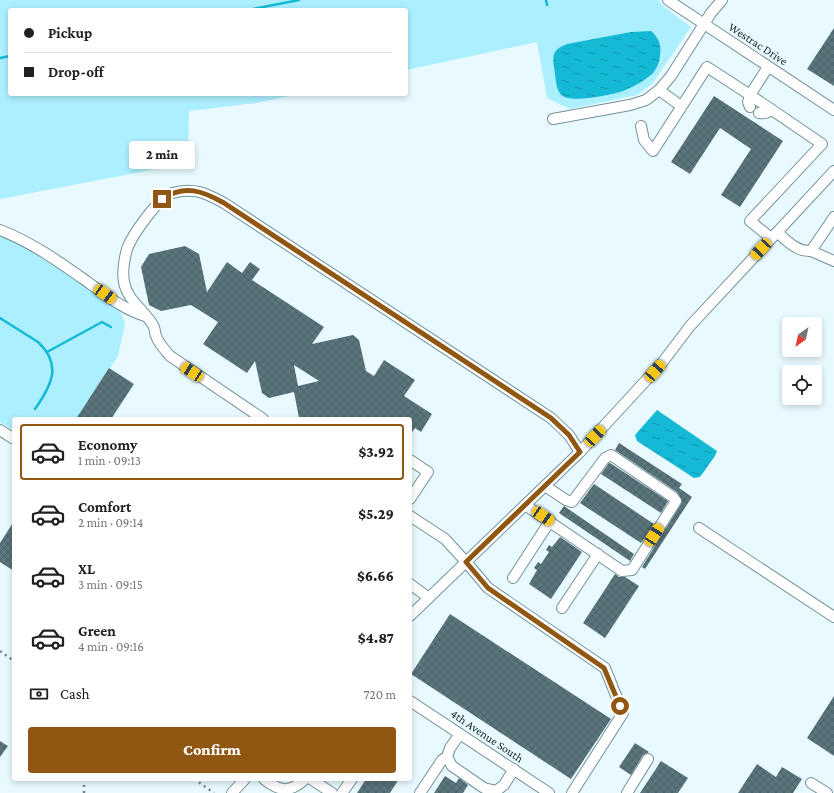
<!DOCTYPE html>
<meta charset="utf-8">
<style>
:root{--surface:#fff;--page:#f6f6f6;--text:#202124;--muted:#757577;--line:#e0e0e0;--accent:#905712}
body{margin:0;font-family:"Crimson Pro",serif;background:var(--page);color:var(--text);height:100vh;display:flex;flex-direction:column;font-size:15px;white-space:nowrap}
*{box-sizing:border-box;margin:0}
p{font-size:13px;color:var(--muted)}
.icon{flex:none;width:22px;height:22px;fill:none;stroke:currentColor;stroke-width:2;stroke-linecap:round;stroke-linejoin:round}
.map{position:relative;flex:1;overflow:hidden}
.sheet{position:absolute;left:12px;top:417px;width:400px;height:364px;display:flex;flex-direction:column;background:var(--surface);border-radius:4px;box-shadow:0 2px 6px #0003}
.sheet>*{flex:none}
.top-card{position:absolute;left:8px;top:8px;width:400px;height:88px;border-radius:4px;box-shadow:0 2px 6px #0003;display:grid;align-content:center;height:88px;padding:0 16px;background:var(--surface)}
.needle{width:26px;rotate:213deg}
.fabs{position:absolute;left:782px;top:317px;display:grid;gap:8px}
.fabs a{display:grid;place-items:center;width:40px;height:40px;border-radius:4px;background:var(--surface);box-shadow:0 2px 6px #0003;font-size:20px}
.end{position:absolute;width:18px;height:18px;margin:-9px;border:5px solid #905712;background:#fff;box-shadow:0 0 0 2px #fff}
.from{border-radius:50%}
.bubble{position:absolute;height:28px;border-radius:4px;background:var(--surface);box-shadow:0 2px 6px #0003;font-size:13px;font-weight:800;line-height:28px;text-align:center}
.car{position:absolute;width:12px;height:24px;margin:-12px -6px;border-radius:5px;box-shadow:0 0 3px 1px #0007;background:linear-gradient(#f5c518 24%,#345 0 40%,#f5c518 0 76%,#345 0 86%,#f5c518 0)}
.top-card b{display:flex;align-items:center;gap:14px;height:38px;font-size:15px}
.top-card b+b{border-top:1px solid var(--line)}
.top-card i{width:10px;height:10px;background:var(--text)}
ul{padding:7px 0 0;list-style:none}
li{display:flex;align-items:center;gap:12px;height:56px;margin:0 8px 6px;padding:0 8px;border:2px solid transparent;border-radius:4px}
li div{flex:1}
li b{display:block;font-size:15px}
li em{font-style:normal;font-weight:800}
li.active{border-color:var(--accent)}
li>.icon{width:36px;height:36px;stroke-width:1.5}
.pay{display:flex;align-items:center;gap:10px;height:44px;padding:0 16px;font-size:15px}
.pay p{margin-inline-start:auto}
.action{display:flex;gap:8px;margin-top:auto;padding:8px 16px}
.action a{flex:1;height:46px;border-radius:4px;background:var(--accent);color:#fff;font-size:16px;font-weight:800;line-height:46px;text-align:center}
.map>svg:first-child{display:block}
.green{fill:#acefff}
.water{fill:url(#water-ripples)}
.lines{fill:none;stroke-linecap:round;stroke-linejoin:round}
.stream{stroke:#14b9d5;stroke-width:2.5}
.building{fill:url(#building-cross-hatch);fill-rule:evenodd}
.minor-casing{stroke:#739097;stroke-width:12}
.minor{stroke:#fff;stroke-width:10}
.rail{stroke:#738185;stroke-width:2.5;stroke-dasharray:2 4;stroke-linecap:butt}
.route{stroke:#905712;stroke-width:5}
.labels{text-anchor:middle;stroke-width:4;stroke-linejoin:round;paint-order:stroke}
.street-label{font-size:12px;fill:#192427;stroke:#e8faff}
</style>
<div class="map">
<svg width="834" height="793" viewBox="0 0 834 793">
<defs>
<pattern id="water-ripples" width="26" height="14" patternUnits="userSpaceOnUse"><rect width="26" height="14" fill="#14b9d5"/><path d="M2 4q2-2 4 0t4 0M15 11q2-2 4 0t4 0" fill="none" stroke="#1296ad"/></pattern>
<pattern id="building-cross-hatch" width="8" height="8" patternUnits="userSpaceOnUse"><rect width="8" height="8" fill="#5a757c"/><path d="M0 0l8 8M0 8l8-8" fill="none" stroke="#4a6066"/></pattern>
</defs>
<rect width="100%" height="100%" fill="#e8faff"/>
<g class="green">
<polygon points="0,0 658,0 663,6 691,27 652,84 637,95 570,109 547,98 537,42 406,70 406,10 10,10 10,94 299,94 256,103 189,111 188,153 182,164 0,199"/>
<polygon points="0,236 6,237 39,254 120,311 125,324 118,356 77,419 14,419 14,431 0,422"/>
</g>
<g class="water">
<path d="M 651,31 C 658,37 662,45 660,55 C 660,61 657,69 652,74 C 644,81 633,87 623,91 C 611,95 572,103 563,96 C 555,91 556,76 554,67 C 552,54 554,49 567,44 L 631,32 Z"/>
<polygon points="657,410 717,451 715,456 700,477 694,478 637,441 635,435"/>
</g>
<g class="lines">
<g class="stream">
<polyline points="546,0 547,5"/>
<polyline points="248,10 299,0"/>
<polyline points="0,58 10,56"/>
<path d="M 0,318 L 38,342 C 63,365 51,386 35,409"/>
<polyline points="47,352 102,322 111,327"/>
</g>
</g>
<g class="building">
<polygon points="834,28 834,86 807,69"/>
<polygon points="714,96 783,141 740,207 721,195 751,149 720,128 690,174 671,162"/>
<path d="M 185,246 L 199,254 L 207,292 L 227,262 L 242,273 L 250,262 L 260,269 L 252,280 L 324,327 L 312,344 L 353,335 L 359,340 L 366,371 L 374,376 L 384,360 L 415,380 L 404,396 L 432,414 L 421,432 L 415,428 L 410,435 L 410,419 L 333,419 L 330,417 L 320,419 L 301,419 L 299,418 L 294,392 L 269,398 L 262,393 L 255,361 L 247,373 L 203,344 L 218,322 L 191,305 L 161,311 L 149,305 L 141,267 L 149,254 ZM 294,365 L 319,381 L 298,386 Z"/>
<polygon points="109,368 134,384 111,419 76,419"/>
<polygon points="619,443 682,484 679,488 692,497 645,569 642,567 681,504 682,500 677,492 615,450"/>
<polygon points="609,463 610,463 668,501 661,513 601,474"/>
<polygon points="594,484 654,524 641,543 580,503"/>
<polygon points="564,506 634,554 630,561 559,513"/>
<polygon points="14,521 14,571 0,562 0,543"/>
<polygon points="560,537 582,552 551,599 529,584 537,570 534,568 538,562 541,564 549,552 546,550 549,545 552,547"/>
<polygon points="615,574 619,577 625,577 639,586 605,638 583,623"/>
<polygon points="450,614 611,719 571,779 411,674"/>
<polygon points="834,696 834,756 807,738"/>
<polygon points="0,741 8,746 0,757"/>
<polygon points="635,743 649,752 643,755 631,775 619,767"/>
<polygon points="661,761 688,778 678,793 640,793"/>
<polygon points="757,764 776,777 782,767 802,779 793,793 738,793"/>
<polygon points="445,776 456,783 459,778 468,785 463,793 434,793"/>
<polygon points="366,779 399,779 390,793 357,793"/>
</g>
<g class="lines">
<g class="minor-casing">
<g id="minor">
<polyline points="668,0 834,110"/>
<polyline points="768,67 750,95 822,144 750,221 771,238"/>
<polyline points="659,90 681,106"/>
<path d="M 759,113 C 764,114 768,113 771,109"/>
<polyline points="553,119 630,105 646,100 659,90 671,76 711,13 722,0"/>
<polyline points="641,126 644,140 653,151 707,67 750,95 748,102 750,107"/>
<path d="M 0,230 C 31,242 58,261 85,280 C 104,294 123,309 145,316"/>
<path d="M 777,232 C 787,241 797,252 811,251 L 834,217"/>
<polyline points="811,251 834,261"/>
<path d="M 263,419 L 170,356 C 165,350 159,344 156,336 C 155,333 155,328 153,325 C 144,310 127,300 124,282 C 122,271 124,260 127,249 C 132,235 159,197 172,193 C 194,187 206,193 224,203 L 551,418 L 569,435 L 580,452"/>
<polyline points="0,430 14,439"/>
<polyline points="410,460 428,472 410,499"/>
<polyline points="525,505 622,571 632,570 676,501 673,497 611,455 605,458 572,502 566,500 545,486"/>
<polyline points="410,516 445,539 466,562 488,588 605,668 623,713 572,793"/>
<polyline points="699,528 834,617"/>
<polyline points="513,578 550,521"/>
<polyline points="410,584 429,598"/>
<polyline points="562,608 598,554"/>
<polyline points="410,616 580,452 662,363 690,326 834,171"/>
<polyline points="410,701 549,793"/>
<polyline points="460,734 450,748 447,757 452,766 484,788 496,791 504,785 514,769"/>
<path d="M 264,779 C 280,792 290,793 305,779"/>
<polyline points="311,779 332,793"/>
<polyline points="811,783 827,793"/>
<polyline points="232,793 245,779"/>
<polyline points="342,793 352,779"/>
<polyline points="420,793 442,760 447,757"/>
<polyline points="627,793 648,759"/>
</g>
</g>
<use href="#minor" class="minor"/>
<g class="rail">
<polyline points="0,651 14,661"/>
<polyline points="84,779 84,793"/>
<polyline points="194,779 214,793"/>
</g>
</g>
<g class="lines">
<path class="route" d="M 162,199 C 185,184 203,191 224,203 L 551,418 L 569,435 L 580,452 L 466,562 L 488,588 L 604,668 L 620,706"/>
</g>
<g class="labels">
<g class="street-label">
<text transform="translate(758 44) rotate(33)" y="4">Westrac Drive</text>
<text transform="translate(487 736) rotate(34)" y="4">4th Avenue South</text>
</g>
</g>
</svg>
<div class="fabs">
<a><svg class="needle" viewBox="-14 -14 28 28"><path d="M0-13l5 13h-10z" fill="#e53935"/><path d="M0 13l5-13h-10z" fill="#757577"/></svg></a>
<a><svg class="icon" aria-label="locate" viewBox="0 0 24 24"><circle cx="12" cy="12" r="6"/><path d="M12 2v4M12 18v4M2 12h4M18 12h4"/></svg></a>
</div>
<i class="end from" style="left:620px;top:706px"></i>
<i class="end" style="left:162px;top:199px"></i>
<div class="bubble" style="left:129px;top:141px;width:66px">2 min</div>
<i class="car" style="left:761px;top:249px;rotate:223deg"></i>
<i class="car" style="left:105px;top:294px;rotate:125deg"></i>
<i class="car" style="left:655px;top:371px;rotate:41deg"></i>
<i class="car" style="left:192px;top:372px;rotate:303deg"></i>
<i class="car" style="left:595px;top:436px;rotate:43deg"></i>
<i class="car" style="left:543px;top:516px;rotate:124deg"></i>
<i class="car" style="left:654px;top:535px;rotate:33deg"></i>
<div class="top-card">
<b><i class="from"></i>Pickup</b>
<b><i></i>Drop-off</b>
</div>
<section class="sheet">
<ul>
<li class="active"><svg class="icon" aria-label="car" viewBox="0 0 24 24"><path d="M5 17H2v-5l4-1 3-4h7l3 4 3 1v5h-3M9 17h6M6 11h13"/><circle cx="7" cy="17" r="2"/><circle cx="17" cy="17" r="2"/></svg><div><b>Economy</b><p>1 min · 09:13</p></div><em>$3.92</em></li>
<li><svg class="icon" aria-label="car" viewBox="0 0 24 24"><path d="M5 17H2v-5l4-1 3-4h7l3 4 3 1v5h-3M9 17h6M6 11h13"/><circle cx="7" cy="17" r="2"/><circle cx="17" cy="17" r="2"/></svg><div><b>Comfort</b><p>2 min · 09:14</p></div><em>$5.29</em></li>
<li><svg class="icon" aria-label="car" viewBox="0 0 24 24"><path d="M5 17H2v-5l4-1 3-4h7l3 4 3 1v5h-3M9 17h6M6 11h13"/><circle cx="7" cy="17" r="2"/><circle cx="17" cy="17" r="2"/></svg><div><b>XL</b><p>3 min · 09:15</p></div><em>$6.66</em></li>
<li><svg class="icon" aria-label="car" viewBox="0 0 24 24"><path d="M5 17H2v-5l4-1 3-4h7l3 4 3 1v5h-3M9 17h6M6 11h13"/><circle cx="7" cy="17" r="2"/><circle cx="17" cy="17" r="2"/></svg><div><b>Green</b><p>4 min · 09:16</p></div><em>$4.87</em></li>
</ul>
<div class="pay"><svg class="icon" aria-label="cash" viewBox="0 0 24 24"><path d="M3 7h18v10H3z"/><circle cx="12" cy="12" r="2"/></svg>Cash<p>720 m</p></div>
<div class="action"><a>Confirm</a></div>
</section>
</div>
